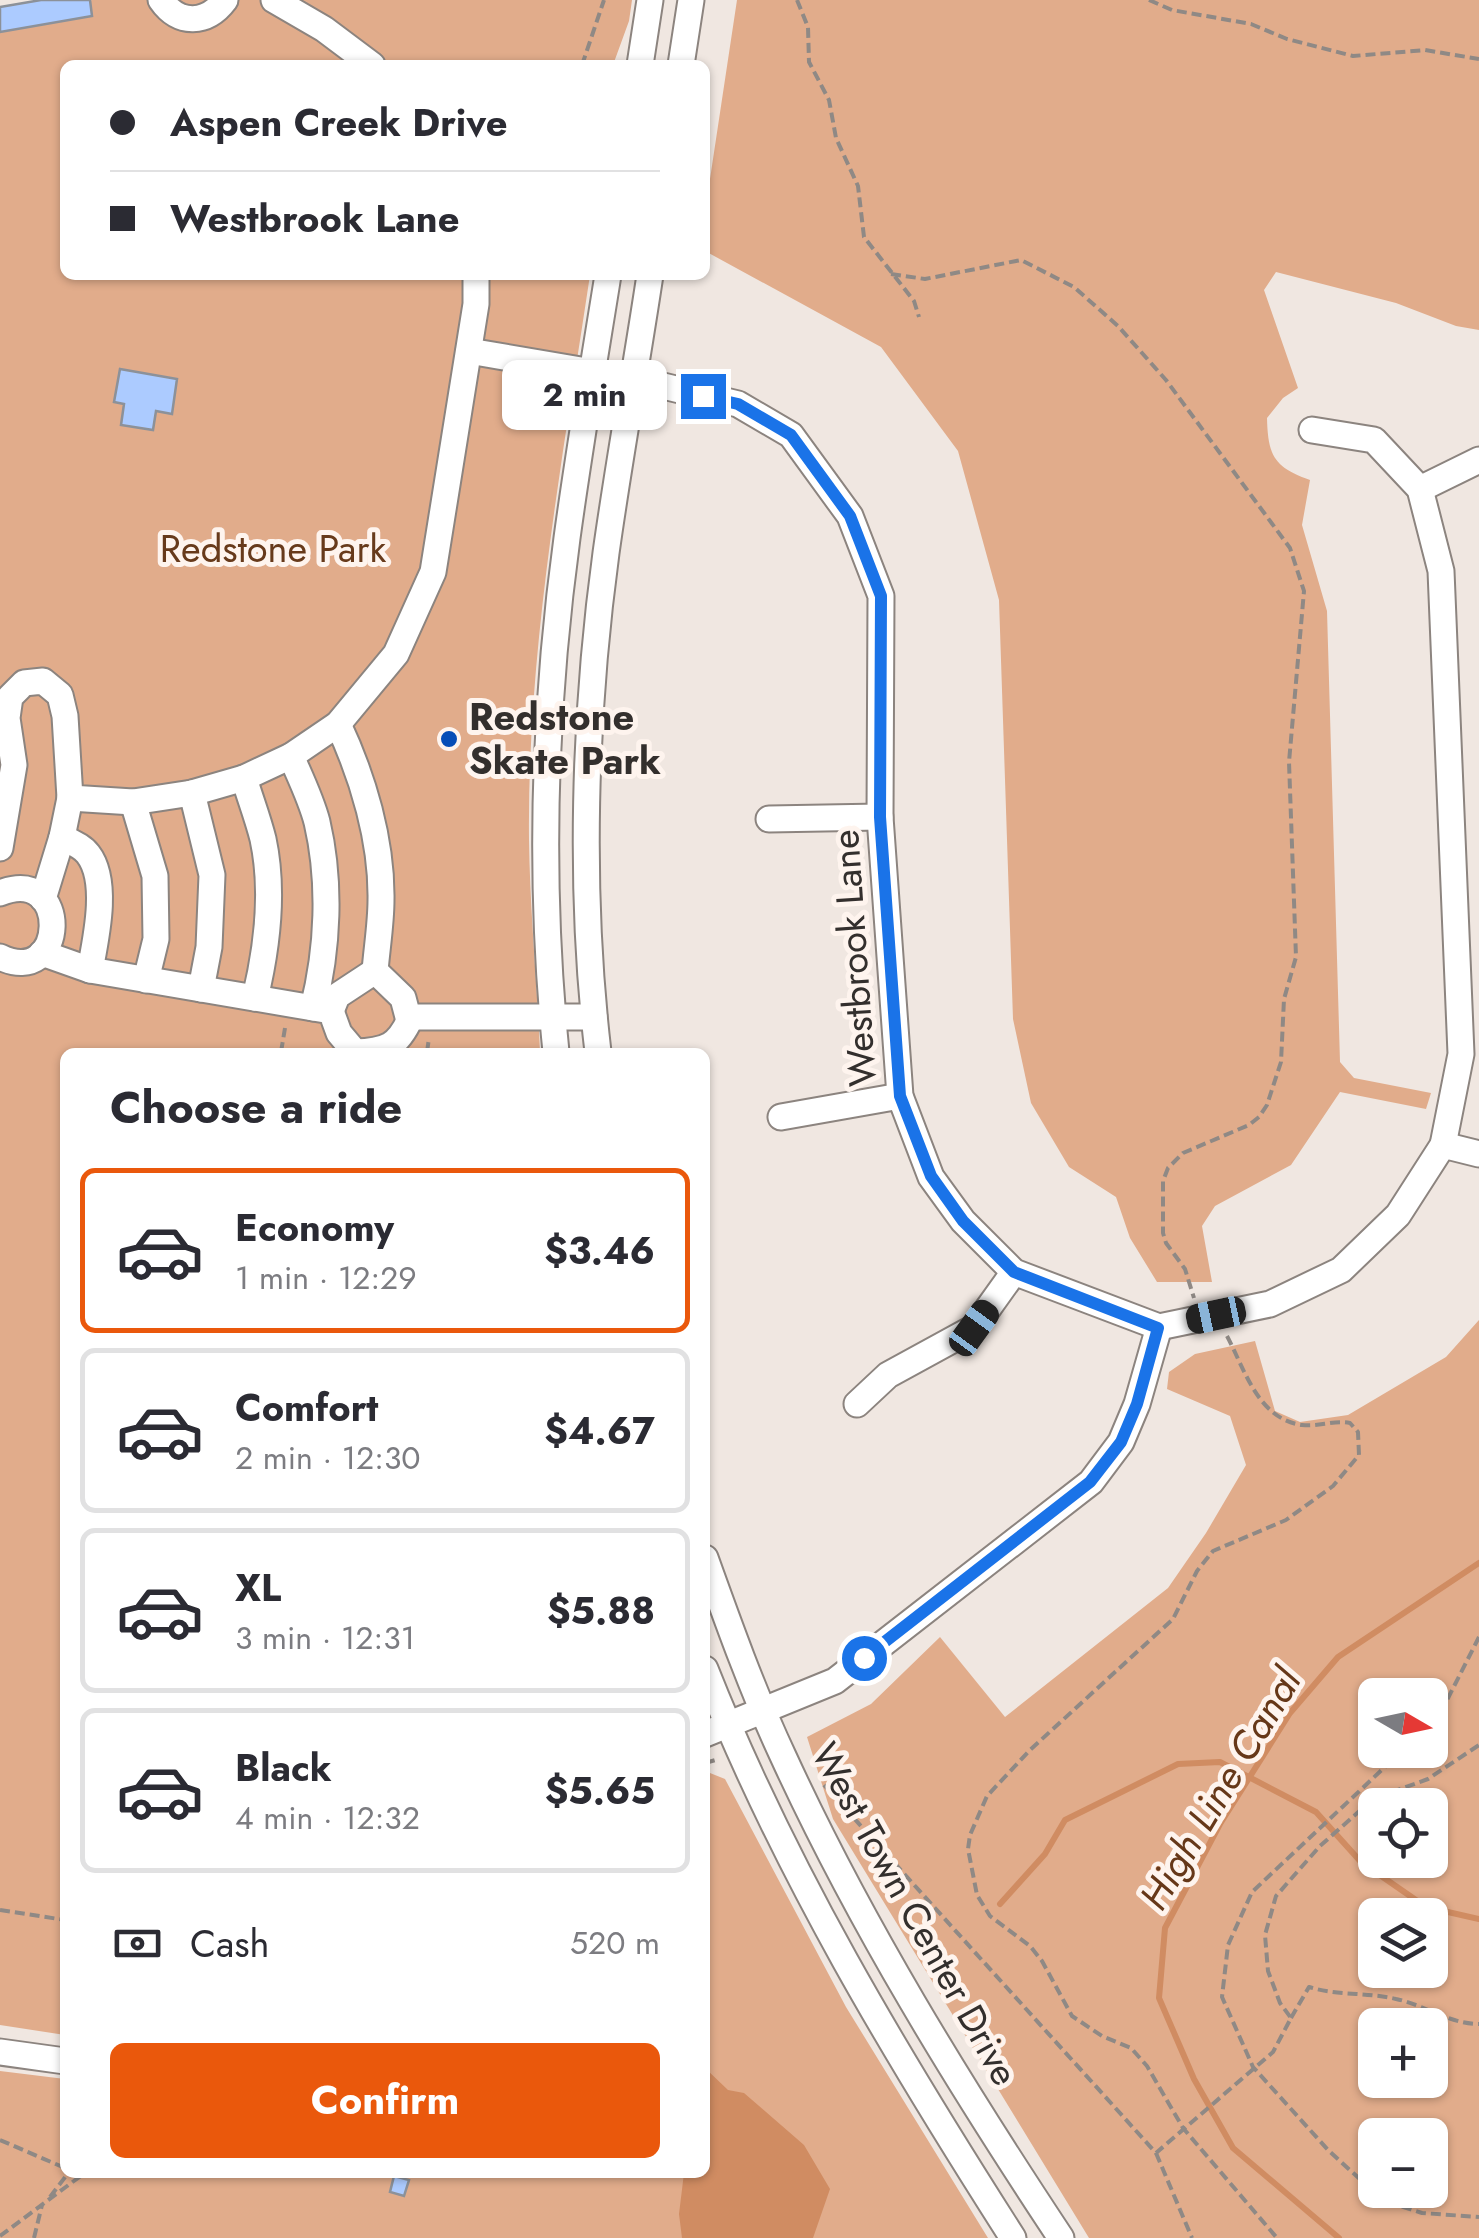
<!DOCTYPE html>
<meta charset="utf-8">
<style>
:root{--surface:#fff;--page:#f7f7f7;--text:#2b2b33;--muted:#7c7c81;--line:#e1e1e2;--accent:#ea580c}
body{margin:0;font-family:Jost,sans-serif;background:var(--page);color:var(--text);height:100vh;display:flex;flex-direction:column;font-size:38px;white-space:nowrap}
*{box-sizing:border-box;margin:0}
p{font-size:32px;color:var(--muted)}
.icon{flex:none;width:55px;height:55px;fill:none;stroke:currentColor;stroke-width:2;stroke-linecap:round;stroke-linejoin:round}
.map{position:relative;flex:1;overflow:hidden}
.sheet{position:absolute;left:60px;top:1048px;width:650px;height:1130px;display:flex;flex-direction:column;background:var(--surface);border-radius:15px;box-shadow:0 2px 8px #0004}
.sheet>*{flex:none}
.hud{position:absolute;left:60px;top:60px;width:650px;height:220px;border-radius:15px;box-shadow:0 2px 8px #0004;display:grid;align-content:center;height:220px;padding:0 50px;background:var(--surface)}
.needle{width:65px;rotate:99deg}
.fabs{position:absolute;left:1358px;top:1678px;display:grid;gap:20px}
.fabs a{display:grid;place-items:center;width:90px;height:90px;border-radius:15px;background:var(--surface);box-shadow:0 2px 8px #0004;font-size:50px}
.end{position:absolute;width:45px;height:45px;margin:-22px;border:12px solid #1a73e8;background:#fff;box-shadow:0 0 0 5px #fff}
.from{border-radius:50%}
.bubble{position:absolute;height:70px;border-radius:15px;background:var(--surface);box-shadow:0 2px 8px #0004;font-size:32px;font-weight:700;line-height:70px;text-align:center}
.car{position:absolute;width:30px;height:60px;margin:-30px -15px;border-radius:12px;box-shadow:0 0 8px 2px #0007;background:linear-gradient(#222 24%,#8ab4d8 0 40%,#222 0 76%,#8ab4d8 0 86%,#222 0)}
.hud b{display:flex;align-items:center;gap:35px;height:95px;font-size:38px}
.hud b+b{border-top:2px solid var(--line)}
.hud i{width:25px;height:25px;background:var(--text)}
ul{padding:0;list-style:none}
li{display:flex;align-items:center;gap:30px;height:165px;margin:0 20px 15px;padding:0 30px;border:5px solid var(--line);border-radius:15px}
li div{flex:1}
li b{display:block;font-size:38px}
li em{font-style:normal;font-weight:700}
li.selected{border-color:var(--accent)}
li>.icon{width:90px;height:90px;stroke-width:1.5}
h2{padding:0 50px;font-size:45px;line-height:120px}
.pay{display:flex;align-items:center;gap:25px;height:110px;padding:0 50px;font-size:38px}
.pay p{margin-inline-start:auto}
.button{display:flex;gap:20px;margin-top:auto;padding:20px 50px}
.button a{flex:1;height:115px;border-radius:15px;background:var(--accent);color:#fff;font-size:40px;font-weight:700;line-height:115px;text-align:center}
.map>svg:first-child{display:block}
.green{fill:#e1ac8b;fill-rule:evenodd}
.water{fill:#d08c62}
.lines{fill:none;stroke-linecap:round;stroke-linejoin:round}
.stream{stroke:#d08c62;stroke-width:6}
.building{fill:#accbff;stroke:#8c9199;stroke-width:2.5}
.minor-casing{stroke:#8c847f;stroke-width:29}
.path{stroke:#8f8985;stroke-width:4;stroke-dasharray:10 5;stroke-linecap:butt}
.minor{stroke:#fff;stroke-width:25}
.route{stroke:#1a73e8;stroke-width:12}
.poi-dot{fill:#064db7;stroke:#fef4ee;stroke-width:4}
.labels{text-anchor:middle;stroke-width:10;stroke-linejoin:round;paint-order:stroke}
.park-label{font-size:38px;fill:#673a1b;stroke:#fef4ee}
.poi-label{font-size:38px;font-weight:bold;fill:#332f2d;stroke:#fef4ee;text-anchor:start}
.street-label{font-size:38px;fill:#332f2d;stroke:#fef4ee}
.water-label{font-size:40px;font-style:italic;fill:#663819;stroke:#fef4ee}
</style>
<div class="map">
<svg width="1479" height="2238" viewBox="0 0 1479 2238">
<rect width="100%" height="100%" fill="#f0e7e1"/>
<g class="green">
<path d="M 92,0 L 632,0 L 629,21 L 613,65 L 65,65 L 65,275 L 590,275 C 562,462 527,650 529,840 C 530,911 537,982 540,1052 L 65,1052 L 65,2035 L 0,2025 L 0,24 Z"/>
<path d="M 737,0 L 1479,0 L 1479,330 L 1456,326 L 1396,303 L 1276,272 L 1264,290 L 1298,388 L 1283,398 L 1267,418 C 1268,456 1274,467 1310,480 L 1302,525 L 1327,611 L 1340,1062 L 1354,1078 L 1431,1093 L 1426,1109 L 1340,1092 L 1291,1165 L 1215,1206 L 1202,1226 L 1212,1282 L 1157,1282 L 1130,1238 L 1116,1197 L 1069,1167 L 1031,1103 L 1013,1019 L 999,600 L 958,451 L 881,347 L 705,251 L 705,212 Z"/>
<path d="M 1479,1320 L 1479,2238 L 1089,2238 L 833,1819 L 807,1737 L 871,1704 L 940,1637 L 1005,1717 L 1168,1588 L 1206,1533 L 1246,1465 L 1230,1416 L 1167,1389 L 1169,1372 L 1195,1354 L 1255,1341 L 1275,1411 L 1300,1422 L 1348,1415 L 1446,1357 ZM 1375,1695 L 1430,1695 L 1430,1750 L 1375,1750 ZM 1375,1805 L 1430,1805 L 1430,1860 L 1375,1860 ZM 1375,1915 L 1430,1915 L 1430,1970 L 1375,1970 ZM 1430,2025 L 1430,2080 L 1375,2080 L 1375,2025 ZM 1375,2135 L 1430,2135 L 1430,2190 L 1375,2190 Z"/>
<polygon points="705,1771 725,1779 846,2007 988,2238 0,2238 0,2071 65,2079 65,2172 705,2172"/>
</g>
<polygon class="water" points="705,2068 728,2090 744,2093 804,2145 830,2189 813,2238 682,2238 679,2214 684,2173 705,2172"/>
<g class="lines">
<g class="stream">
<polyline points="1000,1904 1045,1854 1065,1820 1178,1764 1220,1762 1316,1812 1361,1862 1426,1907 1479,1919"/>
<polyline points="1339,2238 1233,2148 1194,2079 1159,1998 1165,1928 1220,1824 1290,1713 1338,1657 1479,1563"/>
</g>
</g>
<g class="building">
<polygon points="41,0 90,0 92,16 0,32 0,7"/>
<polygon points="120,369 177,379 172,414 156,411 153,430 121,425 124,404 114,402"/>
<polygon points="394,2176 409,2180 404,2196 390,2192"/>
</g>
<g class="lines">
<g class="minor-casing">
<g id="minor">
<path d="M 161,0 C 179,26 207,24 225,0"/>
<polyline points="274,0 324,29 372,65"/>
<polyline points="640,65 650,0"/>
<polyline points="681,65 691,0"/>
<polyline points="469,351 634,379 738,404 791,435 850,516 881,596 880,817 900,1096 931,1177 963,1221 1014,1272 1159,1327 1270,1304 1341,1270 1398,1215 1443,1145 1461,1054 1441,571 1420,489 1374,440 1312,430"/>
<polyline points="1420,489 1479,460"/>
<path d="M 338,724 C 363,777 382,841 381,900 C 381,923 377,947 375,971 L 403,998 L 408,1017 L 594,1017"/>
<path d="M 291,756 C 300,777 311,799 317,822 C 331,882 328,949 313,1008"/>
<path d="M 244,778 C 250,798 258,819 263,839 C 274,890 267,948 255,998"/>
<polyline points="192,793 212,875 209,947 201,989"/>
<polyline points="133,802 155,876 156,939 146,980"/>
<polyline points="769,819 880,817"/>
<path d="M 62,837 C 71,842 82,846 88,854 C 109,881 96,938 90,970"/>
<polyline points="0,848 14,765 7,718 10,697 24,683 43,681 60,695 65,716 70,798 133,802 192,793 244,778 291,756 338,724 396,654 433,572 476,304 476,275"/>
<path d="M 0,893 C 72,864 67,990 0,957"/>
<polyline points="43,899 62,837 70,798"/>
<path d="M 42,953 L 90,970 L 331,1011 L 339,1033 L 355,1052 C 387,1051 398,1046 411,1017"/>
<polyline points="331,1011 337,996 375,971"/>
<path d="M 556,1052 C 539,883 544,706 567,538 C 579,450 594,362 608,275"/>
<path d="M 598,1052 C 579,891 584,714 606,553 C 619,460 636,368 650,275"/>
<polyline points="781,1117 900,1096"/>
<polyline points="1443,1145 1479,1154"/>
<polyline points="857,1404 888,1375 974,1328 1014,1272"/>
<path d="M 705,1558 C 729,1625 753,1692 783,1756 C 860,1924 959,2084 1061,2238"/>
<path d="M 705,1669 C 785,1871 896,2055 1013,2238"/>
<polyline points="705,1734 835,1681 1091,1482 1121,1442 1137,1404 1159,1327"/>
<polyline points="0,2052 65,2061"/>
</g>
</g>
<g class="path">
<polyline points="797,0 808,27 809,62 829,100 836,138 858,186 864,237 914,301 919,317"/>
<polyline points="1149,0 1172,10 1251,24 1287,39 1353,56 1425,50 1479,59"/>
<polyline points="582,65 604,0"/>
<polyline points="891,274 925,279 1021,260 1074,287 1118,326 1166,380 1290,548 1304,591 1289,762 1296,957 1284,999 1281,1062 1267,1105 1259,1117 1249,1125 1183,1153 1168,1168 1163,1181 1163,1233 1166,1243 1185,1269 1194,1298"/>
<polyline points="281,1052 285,1028"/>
<polyline points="427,1052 429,1038"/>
<path d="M 1227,1336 C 1245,1370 1258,1419 1302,1425 C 1318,1427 1334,1420 1350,1423 L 1358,1432 L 1359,1455 L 1333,1486 L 1286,1520 L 1213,1551 L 1197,1571 L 1173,1619 L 1030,1750 L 987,1796 L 970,1835 L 968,1849 L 977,1895 L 990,1916 L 1030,1946 L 1042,1961 L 1072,2016 L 1102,2036 L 1131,2048 L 1147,2066 L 1183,2128 L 1277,2238"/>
<polyline points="1430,1723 1441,1712 1479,1637"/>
<polyline points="1403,1750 1252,1892 1228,1945 1222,1997 1253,2067 1329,2151 1373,2191 1397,2205 1422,2213 1479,2217"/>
<polyline points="705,1763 719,1759"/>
<polyline points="824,1785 1156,2153 1273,2052 1291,2018 1280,2003 1268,1971 1265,1935 1276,1896 1320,1846 1373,1799 1428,1779 1479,1745"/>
<polyline points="0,1910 65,1920"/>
<path d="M 1291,2018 L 1309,1987 C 1338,1996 1367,1992 1396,1999 C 1425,2005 1449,2024 1479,2024"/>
<polyline points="0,2140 65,2168"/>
<polyline points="1156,2153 1192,2238"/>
<polyline points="50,2197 69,2172"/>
<polyline points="0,2236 86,2172"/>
<polyline points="34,2238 42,2205"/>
</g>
<use href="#minor" class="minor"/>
</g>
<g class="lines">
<polyline class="route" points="703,396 738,404 791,435 850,516 881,596 880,817 900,1096 931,1176 963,1221 1014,1272 1158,1328 1137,1404 1121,1442 1090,1482 864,1658"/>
</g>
<circle class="poi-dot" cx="449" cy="739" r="10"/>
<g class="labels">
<g class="park-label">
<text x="273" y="562">Redstone Park</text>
</g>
<g class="poi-label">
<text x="469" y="730">Redstone<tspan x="469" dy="44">Skate Park</tspan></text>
</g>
<g class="street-label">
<text transform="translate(854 958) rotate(-94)" y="13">Westbrook Lane</text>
<text transform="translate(915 1914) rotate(61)" y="13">West Town Center Drive</text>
</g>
<g class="water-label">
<text transform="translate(1220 1789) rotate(-59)" y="14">High Line Canal</text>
</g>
</g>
</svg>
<div class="fabs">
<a><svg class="needle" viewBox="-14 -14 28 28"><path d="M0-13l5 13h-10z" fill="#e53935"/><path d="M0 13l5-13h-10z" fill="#7c7c81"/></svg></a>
<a><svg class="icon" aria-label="locate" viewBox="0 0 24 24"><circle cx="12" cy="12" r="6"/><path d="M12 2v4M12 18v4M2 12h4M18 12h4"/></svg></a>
<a><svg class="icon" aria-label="layers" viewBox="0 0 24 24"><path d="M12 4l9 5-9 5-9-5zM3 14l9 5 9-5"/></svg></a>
<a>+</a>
<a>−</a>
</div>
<i class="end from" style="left:864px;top:1658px"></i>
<i class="end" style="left:703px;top:396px"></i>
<div class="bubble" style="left:502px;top:360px;width:165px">2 min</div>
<i class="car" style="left:1216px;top:1315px;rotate:258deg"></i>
<i class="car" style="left:974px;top:1328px;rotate:36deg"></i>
<div class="hud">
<b><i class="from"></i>Aspen Creek Drive</b>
<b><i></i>Westbrook Lane</b>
</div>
<section class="sheet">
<h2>Choose a ride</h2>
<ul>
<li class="selected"><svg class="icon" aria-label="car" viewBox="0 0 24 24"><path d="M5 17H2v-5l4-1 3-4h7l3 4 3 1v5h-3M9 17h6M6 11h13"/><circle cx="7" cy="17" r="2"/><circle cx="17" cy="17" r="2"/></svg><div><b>Economy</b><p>1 min · 12:29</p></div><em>$3.46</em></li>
<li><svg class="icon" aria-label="car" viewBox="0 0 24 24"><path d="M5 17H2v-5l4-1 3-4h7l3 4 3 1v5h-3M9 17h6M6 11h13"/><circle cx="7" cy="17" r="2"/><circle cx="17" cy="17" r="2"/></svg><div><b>Comfort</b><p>2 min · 12:30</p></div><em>$4.67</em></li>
<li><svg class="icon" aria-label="car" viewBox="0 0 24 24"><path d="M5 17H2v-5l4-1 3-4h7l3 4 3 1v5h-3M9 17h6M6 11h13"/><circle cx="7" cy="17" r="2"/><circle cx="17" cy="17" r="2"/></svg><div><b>XL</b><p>3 min · 12:31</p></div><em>$5.88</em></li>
<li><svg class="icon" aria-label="car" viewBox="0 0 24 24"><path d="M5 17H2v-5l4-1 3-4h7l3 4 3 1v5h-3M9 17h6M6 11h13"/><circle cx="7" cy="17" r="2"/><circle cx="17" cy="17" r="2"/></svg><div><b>Black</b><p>4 min · 12:32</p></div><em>$5.65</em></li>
</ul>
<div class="pay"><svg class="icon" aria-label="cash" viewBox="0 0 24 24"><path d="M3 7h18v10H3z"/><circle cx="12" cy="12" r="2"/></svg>Cash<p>520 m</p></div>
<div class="button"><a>Confirm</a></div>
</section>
</div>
